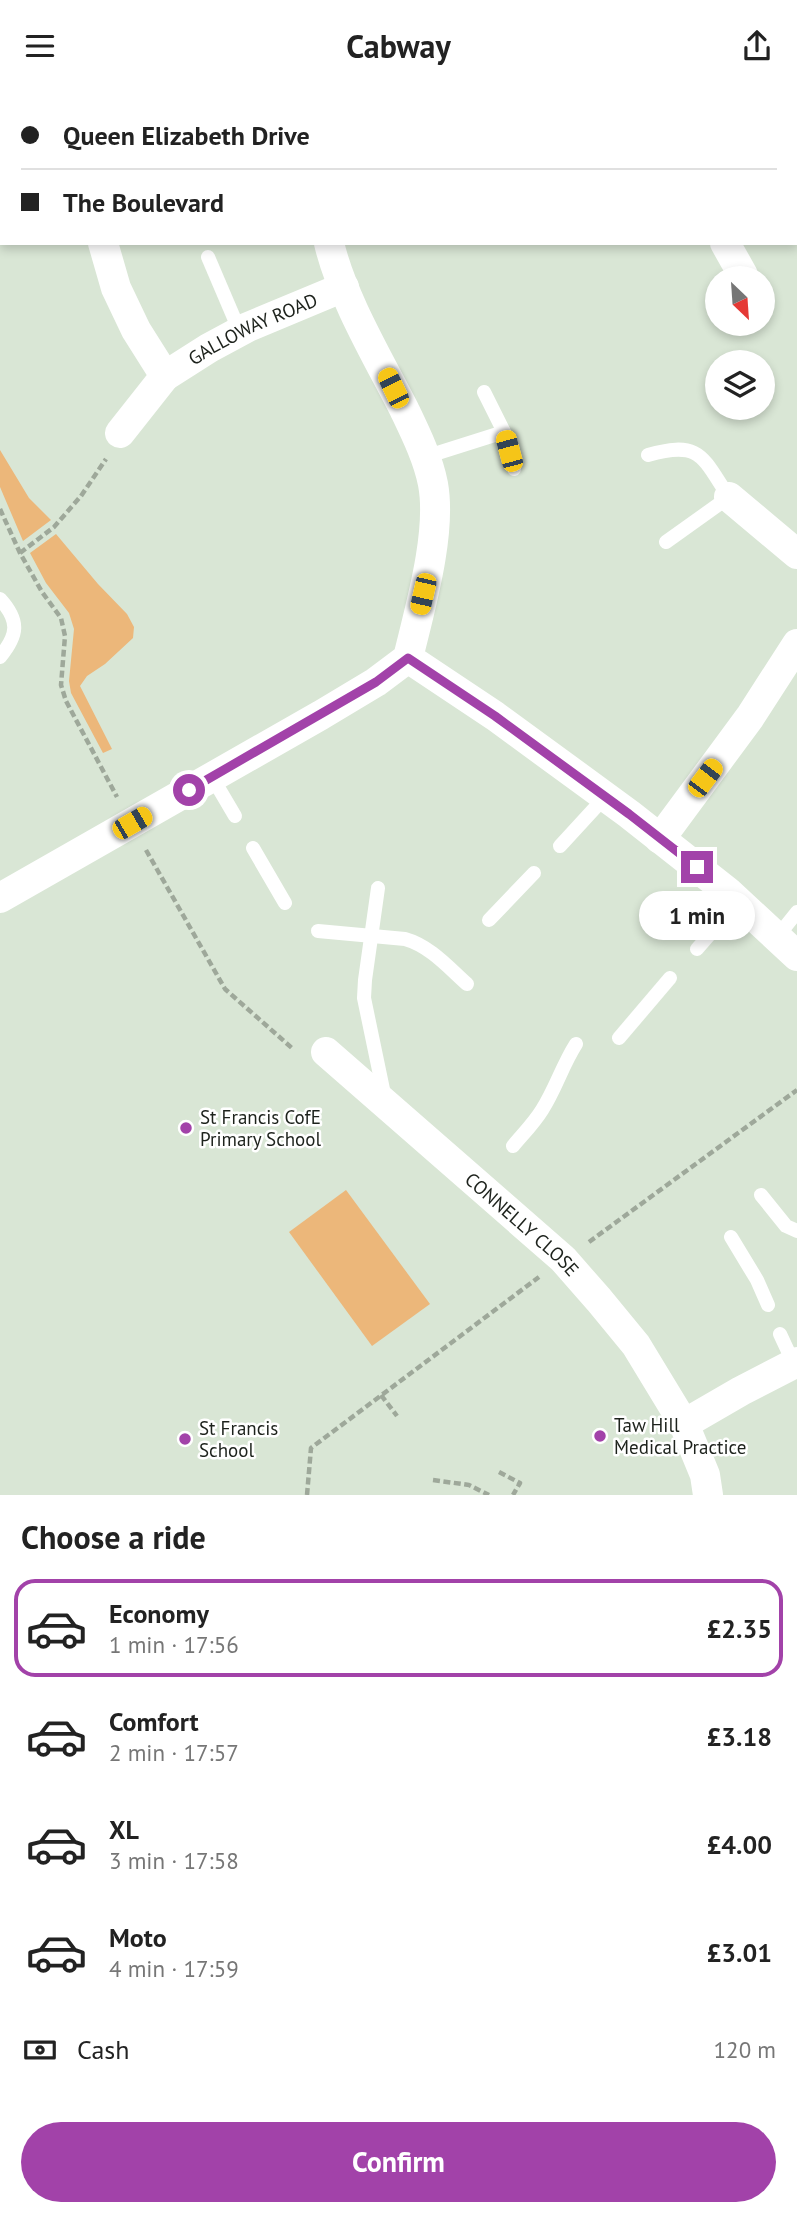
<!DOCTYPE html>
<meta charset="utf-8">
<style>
:root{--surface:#fff;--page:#f6f6f6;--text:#222;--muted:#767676;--line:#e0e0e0;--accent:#a242a9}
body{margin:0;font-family:"PT Sans",sans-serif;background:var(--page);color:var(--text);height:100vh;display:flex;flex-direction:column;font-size:26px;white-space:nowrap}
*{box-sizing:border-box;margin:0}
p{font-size:23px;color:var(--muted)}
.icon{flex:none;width:38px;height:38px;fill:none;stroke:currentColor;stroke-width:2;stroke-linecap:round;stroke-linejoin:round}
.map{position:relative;height:1404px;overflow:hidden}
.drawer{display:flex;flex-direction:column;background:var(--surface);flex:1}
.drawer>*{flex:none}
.top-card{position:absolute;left:0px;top:0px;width:798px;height:154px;box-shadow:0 4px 10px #0003;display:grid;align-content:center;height:154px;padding:0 21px;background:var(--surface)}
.needle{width:46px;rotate:155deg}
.fabs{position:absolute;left:705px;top:175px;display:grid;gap:14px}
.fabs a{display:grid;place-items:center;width:70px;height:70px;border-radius:50%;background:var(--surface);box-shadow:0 4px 10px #0003;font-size:35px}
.end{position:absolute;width:32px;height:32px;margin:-16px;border:9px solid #a242a9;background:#fff;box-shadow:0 0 0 4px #fff}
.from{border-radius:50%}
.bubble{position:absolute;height:49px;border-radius:24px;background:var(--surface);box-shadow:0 4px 10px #0003;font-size:23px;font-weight:700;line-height:49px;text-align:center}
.car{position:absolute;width:21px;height:42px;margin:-21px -10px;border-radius:9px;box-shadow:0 0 5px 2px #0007;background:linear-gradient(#f5c518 24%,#345 0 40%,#f5c518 0 76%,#345 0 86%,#f5c518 0)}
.top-card b{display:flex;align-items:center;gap:24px;height:66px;font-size:26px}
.top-card b+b{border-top:2px solid var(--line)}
.top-card i{width:18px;height:18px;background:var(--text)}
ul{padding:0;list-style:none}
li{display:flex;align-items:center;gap:21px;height:98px;margin:0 14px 10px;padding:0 7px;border:4px solid transparent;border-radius:21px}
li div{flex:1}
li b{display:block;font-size:26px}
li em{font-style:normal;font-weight:700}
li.current{border-color:var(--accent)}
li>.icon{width:63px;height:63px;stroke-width:1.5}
h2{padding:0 21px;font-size:32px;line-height:84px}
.pay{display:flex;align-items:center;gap:18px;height:77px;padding:0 21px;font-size:26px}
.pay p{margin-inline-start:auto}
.cta{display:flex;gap:14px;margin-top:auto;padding:14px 21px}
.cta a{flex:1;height:80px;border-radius:42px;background:var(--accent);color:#fff;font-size:28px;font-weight:700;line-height:80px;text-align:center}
header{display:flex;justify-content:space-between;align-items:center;height:91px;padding:0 21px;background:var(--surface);font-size:32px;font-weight:700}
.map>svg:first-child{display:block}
.green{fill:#ecb77a}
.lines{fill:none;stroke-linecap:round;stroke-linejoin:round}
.path{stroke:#9ea89a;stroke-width:4.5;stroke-dasharray:7 3.5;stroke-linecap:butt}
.service{stroke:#fff;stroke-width:14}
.minor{stroke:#fff;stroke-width:30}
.route{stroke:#a242a9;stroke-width:9}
.poi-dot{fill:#a242a9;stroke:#fff;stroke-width:2.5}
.labels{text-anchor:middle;stroke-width:5;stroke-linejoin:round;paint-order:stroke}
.street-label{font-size:19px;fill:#1d221c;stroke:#fff}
.poi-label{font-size:19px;fill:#1d221c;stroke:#fff;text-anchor:start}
</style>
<header><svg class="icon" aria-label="menu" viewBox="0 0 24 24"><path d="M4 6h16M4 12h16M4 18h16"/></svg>Cabway<svg class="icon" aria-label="share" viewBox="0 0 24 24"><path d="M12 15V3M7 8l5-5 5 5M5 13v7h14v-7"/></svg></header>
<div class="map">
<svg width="797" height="1404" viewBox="0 0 797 1404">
<rect width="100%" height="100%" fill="#d9e6d5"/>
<g class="green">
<polygon points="0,359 29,407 51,429 23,450 0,396"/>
<polygon points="56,443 98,493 127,523 134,536 133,547 105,573 87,585 80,595 112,658 103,662 71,602 69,590 74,538 69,522 46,492 30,462"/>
<polygon points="346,1099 430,1213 372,1255 289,1141"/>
</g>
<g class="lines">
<g class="path">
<polyline points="0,418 20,462 42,501 61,527 65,545 61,594 66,610 117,706"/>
<polyline points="20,462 54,436 81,405 106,368"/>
<polyline points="146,759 225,898 293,958"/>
<polyline points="589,1151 797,999"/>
<polyline points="381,1304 397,1325"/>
<polyline points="499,1381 520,1392 513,1404"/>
<polyline points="433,1389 469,1394 489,1404"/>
<polyline points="307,1404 311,1357 539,1186"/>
</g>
<g class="service">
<polyline points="619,0 620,2"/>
<polyline points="208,166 240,241"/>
<polyline points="484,301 504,341 514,378"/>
<path d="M 648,364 C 701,349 702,366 729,406 L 666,451"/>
<polyline points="425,366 504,341"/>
<path d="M 0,508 C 20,530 18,544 0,566"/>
<polyline points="212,686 235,725"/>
<polyline points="560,755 605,706"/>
<polyline points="253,757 285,812"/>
<polyline points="378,797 365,889 364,907 385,1008"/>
<polyline points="489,829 534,782"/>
<path d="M 318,840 L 405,848 C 430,855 448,876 467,893"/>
<polyline points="777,846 797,821"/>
<polyline points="697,858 739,810"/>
<polyline points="619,947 670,887"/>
<path d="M 513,1055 C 523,1043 534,1032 542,1019 C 556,997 562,975 576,953"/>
<polyline points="761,1104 786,1135 797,1140"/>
<polyline points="731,1146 757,1189 768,1214"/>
<polyline points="780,1243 794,1273"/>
</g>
<g class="minor">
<polyline points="331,2 331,0"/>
<polyline points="796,11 797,10"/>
<polyline points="0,42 2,43"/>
<polyline points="103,152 116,197 136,239 165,285 120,342"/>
<polyline points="725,152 743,184"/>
<path id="s1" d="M 165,285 L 209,257 L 248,236 L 344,196"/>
<polyline points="729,406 797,463"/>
<polyline points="408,567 495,625 629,723 728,801 797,865"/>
<polyline points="660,748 750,626 797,553"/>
<path d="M 0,807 L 321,624 L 376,591 L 408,567 C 420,517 442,442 433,393 C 428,367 415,341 404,318 C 378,267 342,207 329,152"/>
<path id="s2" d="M 326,961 L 563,1168 L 599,1209 L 636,1254 L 684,1333 L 705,1384 L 708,1404"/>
<polyline points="684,1333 741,1300 797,1271"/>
</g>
</g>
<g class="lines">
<polyline class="route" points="189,699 376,591 408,567 495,625 629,723 697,776"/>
</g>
<g class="poi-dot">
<circle cx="186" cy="1037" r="7"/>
<circle cx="600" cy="1345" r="7"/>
<circle cx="185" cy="1348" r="7"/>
</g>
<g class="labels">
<g class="street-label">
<text dy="7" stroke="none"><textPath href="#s1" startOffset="100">GALLOWAY ROAD</textPath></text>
<text dy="7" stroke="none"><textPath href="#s2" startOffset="261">CONNELLY CLOSE</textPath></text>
</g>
<g class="poi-label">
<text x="200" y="1033">St Francis CofE<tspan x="200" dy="22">Primary School</tspan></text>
<text x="614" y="1341">Taw Hill<tspan x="614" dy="22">Medical Practice</tspan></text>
<text x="199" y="1344">St Francis<tspan x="199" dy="22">School</tspan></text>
</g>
</g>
</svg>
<div class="fabs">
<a><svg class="needle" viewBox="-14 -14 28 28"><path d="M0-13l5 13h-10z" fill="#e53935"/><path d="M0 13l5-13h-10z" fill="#767676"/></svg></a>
<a><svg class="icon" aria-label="layers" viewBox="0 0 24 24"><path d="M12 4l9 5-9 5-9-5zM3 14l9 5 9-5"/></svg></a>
</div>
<i class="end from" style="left:189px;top:699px"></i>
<i class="end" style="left:697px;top:776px"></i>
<div class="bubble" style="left:639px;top:800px;width:116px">1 min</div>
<i class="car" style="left:393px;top:297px;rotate:334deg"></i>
<i class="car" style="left:509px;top:360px;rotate:345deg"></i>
<i class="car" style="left:423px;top:503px;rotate:193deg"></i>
<i class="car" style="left:705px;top:687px;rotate:37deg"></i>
<i class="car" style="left:132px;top:732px;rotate:60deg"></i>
<div class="top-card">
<b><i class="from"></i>Queen Elizabeth Drive</b>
<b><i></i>The Boulevard</b>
</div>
</div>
<section class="drawer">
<h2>Choose a ride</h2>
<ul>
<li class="current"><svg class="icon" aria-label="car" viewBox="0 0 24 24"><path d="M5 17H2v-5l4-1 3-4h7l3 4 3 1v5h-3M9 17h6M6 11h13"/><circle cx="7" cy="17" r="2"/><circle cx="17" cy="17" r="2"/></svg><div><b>Economy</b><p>1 min · 17:56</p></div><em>£2.35</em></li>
<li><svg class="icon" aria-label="car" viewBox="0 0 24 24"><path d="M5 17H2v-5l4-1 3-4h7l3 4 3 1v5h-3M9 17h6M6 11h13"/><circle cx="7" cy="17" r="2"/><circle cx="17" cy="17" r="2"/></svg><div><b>Comfort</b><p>2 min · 17:57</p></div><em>£3.18</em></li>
<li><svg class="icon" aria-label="car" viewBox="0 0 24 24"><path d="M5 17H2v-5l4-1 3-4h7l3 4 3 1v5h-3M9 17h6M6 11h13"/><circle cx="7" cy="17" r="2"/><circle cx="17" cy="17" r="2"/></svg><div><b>XL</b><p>3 min · 17:58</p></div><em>£4.00</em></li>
<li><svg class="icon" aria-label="car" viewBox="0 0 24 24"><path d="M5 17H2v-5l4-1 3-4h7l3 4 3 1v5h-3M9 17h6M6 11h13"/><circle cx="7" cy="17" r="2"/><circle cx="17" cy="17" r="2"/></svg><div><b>Moto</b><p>4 min · 17:59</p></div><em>£3.01</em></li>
</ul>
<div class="pay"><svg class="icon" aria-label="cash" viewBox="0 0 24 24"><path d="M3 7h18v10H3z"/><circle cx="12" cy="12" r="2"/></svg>Cash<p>120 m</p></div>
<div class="cta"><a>Confirm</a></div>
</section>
